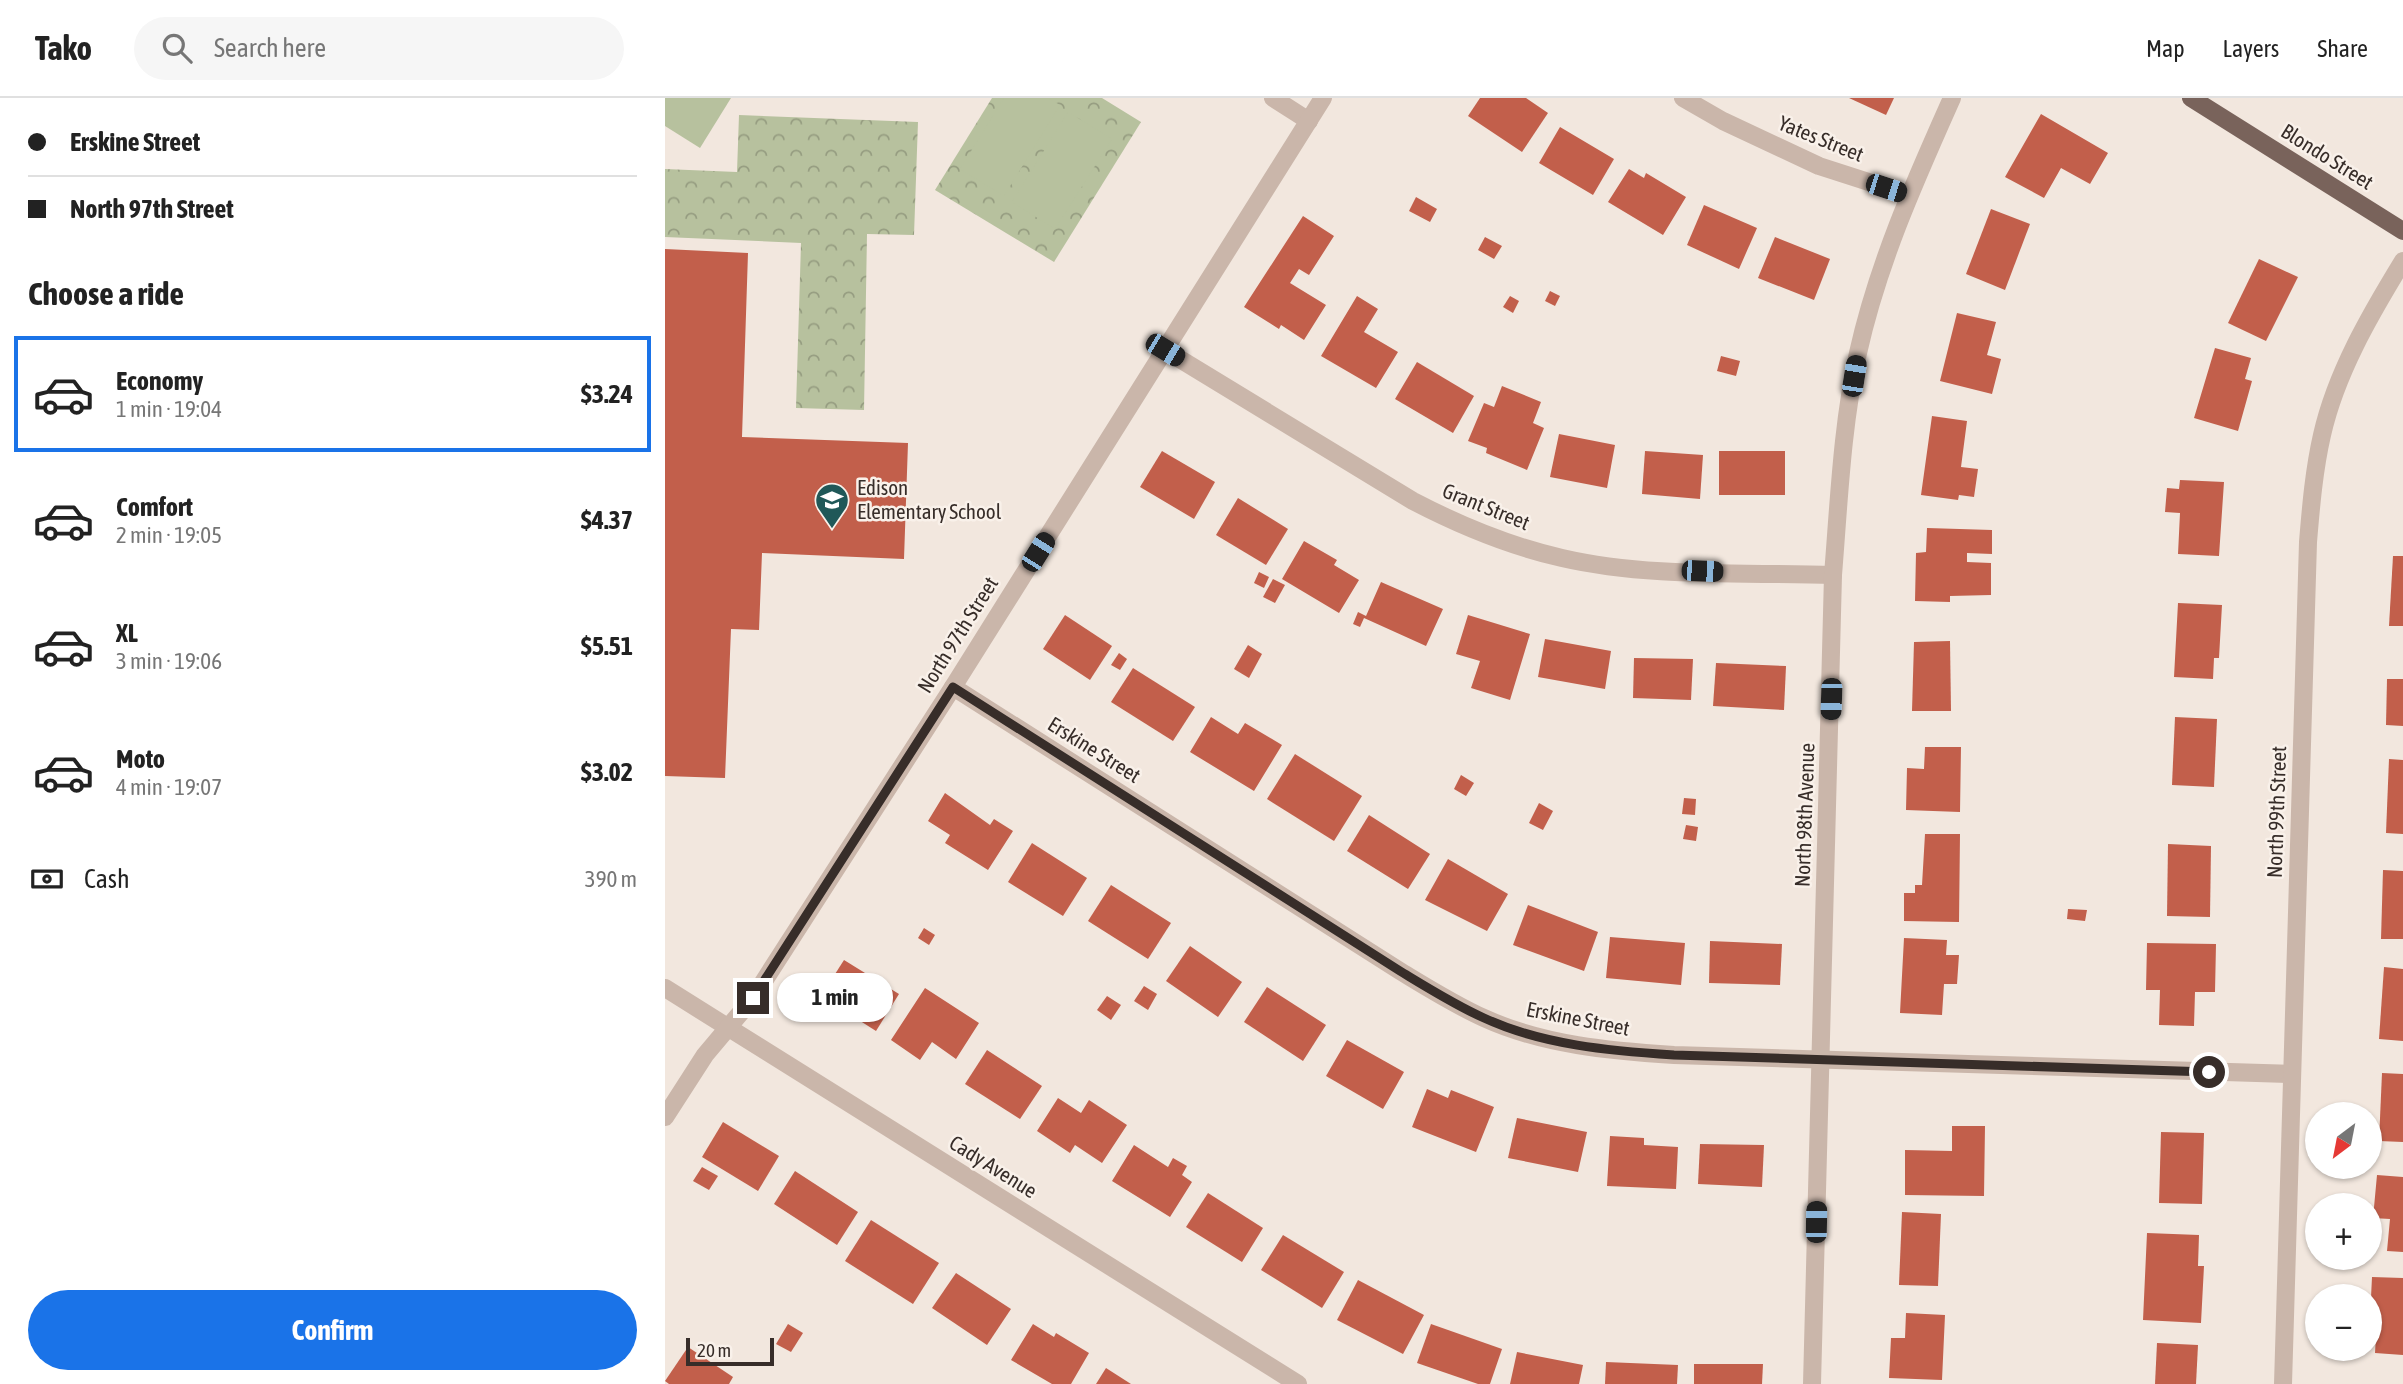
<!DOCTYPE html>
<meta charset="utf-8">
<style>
:root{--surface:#fff;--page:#f6f6f6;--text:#222;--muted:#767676;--line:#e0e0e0;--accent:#1a73e8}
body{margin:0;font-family:"Asap Condensed",sans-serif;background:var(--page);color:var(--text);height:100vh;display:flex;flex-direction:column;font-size:26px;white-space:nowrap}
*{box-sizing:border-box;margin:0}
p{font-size:23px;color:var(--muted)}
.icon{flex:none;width:38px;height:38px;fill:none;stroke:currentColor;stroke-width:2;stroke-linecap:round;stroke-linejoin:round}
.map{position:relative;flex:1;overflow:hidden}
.panel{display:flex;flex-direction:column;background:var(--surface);width:665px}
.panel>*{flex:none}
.banner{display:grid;align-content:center;height:154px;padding:0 28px;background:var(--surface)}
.needle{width:46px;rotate:212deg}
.buttons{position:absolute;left:1640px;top:1004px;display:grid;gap:14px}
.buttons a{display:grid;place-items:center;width:77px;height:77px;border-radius:50%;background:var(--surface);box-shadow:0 2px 5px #0004;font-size:35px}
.scale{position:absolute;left:21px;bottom:18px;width:88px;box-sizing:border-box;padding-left:7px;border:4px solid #372d29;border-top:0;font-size:19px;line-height:24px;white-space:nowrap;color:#372d29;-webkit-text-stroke:5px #f9f1ea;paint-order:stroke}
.end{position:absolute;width:32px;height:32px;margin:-16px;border:9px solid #372d29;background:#fff;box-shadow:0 0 0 4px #fff}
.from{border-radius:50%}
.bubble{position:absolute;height:49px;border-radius:24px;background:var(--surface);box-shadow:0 2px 5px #0004;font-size:23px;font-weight:700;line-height:49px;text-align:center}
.car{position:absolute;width:21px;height:42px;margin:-21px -10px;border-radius:9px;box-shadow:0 0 5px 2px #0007;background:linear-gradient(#222 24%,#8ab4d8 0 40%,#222 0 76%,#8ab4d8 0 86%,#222 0)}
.banner b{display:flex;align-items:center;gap:24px;height:66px;font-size:26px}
.banner b+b{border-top:2px solid var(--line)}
.banner i{width:18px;height:18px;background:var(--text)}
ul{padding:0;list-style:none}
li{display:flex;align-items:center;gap:21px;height:116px;margin:0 14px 10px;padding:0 14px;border:4px solid transparent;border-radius:0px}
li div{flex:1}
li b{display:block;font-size:26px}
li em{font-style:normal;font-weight:700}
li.active{border-color:var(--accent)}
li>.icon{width:63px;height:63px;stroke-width:1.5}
h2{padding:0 28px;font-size:32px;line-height:84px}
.pay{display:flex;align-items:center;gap:18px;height:77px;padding:0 28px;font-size:26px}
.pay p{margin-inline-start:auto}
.button{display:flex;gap:14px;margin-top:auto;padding:14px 28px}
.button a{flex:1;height:80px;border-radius:42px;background:var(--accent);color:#fff;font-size:28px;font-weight:700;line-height:80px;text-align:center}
header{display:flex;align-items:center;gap:42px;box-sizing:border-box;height:98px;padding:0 35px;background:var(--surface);border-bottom:2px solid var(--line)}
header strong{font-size:33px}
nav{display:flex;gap:38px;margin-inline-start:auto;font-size:24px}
.search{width:490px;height:63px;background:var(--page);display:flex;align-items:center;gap:18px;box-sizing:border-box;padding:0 24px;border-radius:38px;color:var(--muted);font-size:26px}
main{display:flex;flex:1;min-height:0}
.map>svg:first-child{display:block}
.park{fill:url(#park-crowns)}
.garden{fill:#b7c19e}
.building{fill:#c25f4b}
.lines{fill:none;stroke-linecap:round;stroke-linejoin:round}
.minor{stroke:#cab6aa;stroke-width:18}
.major{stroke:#79635b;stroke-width:18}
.route{stroke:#372d29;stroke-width:9}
.labels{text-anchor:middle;stroke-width:5;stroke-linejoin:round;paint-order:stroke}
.street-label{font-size:21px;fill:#372d29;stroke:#f9f1ea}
.poi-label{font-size:21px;fill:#372d29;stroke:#f9f1ea;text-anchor:start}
</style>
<header>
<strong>Tako</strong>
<div class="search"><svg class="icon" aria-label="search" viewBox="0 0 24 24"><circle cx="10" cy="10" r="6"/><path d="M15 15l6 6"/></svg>Search here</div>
<nav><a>Map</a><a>Layers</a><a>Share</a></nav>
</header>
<main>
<section class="panel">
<div class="banner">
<b><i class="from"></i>Erskine Street</b>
<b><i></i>North 97th Street</b>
</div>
<h2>Choose a ride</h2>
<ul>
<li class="active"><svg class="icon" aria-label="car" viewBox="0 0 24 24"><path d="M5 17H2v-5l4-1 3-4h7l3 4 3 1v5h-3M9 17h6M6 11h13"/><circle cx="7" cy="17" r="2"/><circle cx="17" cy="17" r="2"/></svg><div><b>Economy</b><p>1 min · 19:04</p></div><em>$3.24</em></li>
<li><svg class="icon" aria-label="car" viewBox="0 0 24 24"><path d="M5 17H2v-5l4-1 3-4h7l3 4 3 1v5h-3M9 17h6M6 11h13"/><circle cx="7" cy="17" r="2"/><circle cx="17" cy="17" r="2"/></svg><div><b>Comfort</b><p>2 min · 19:05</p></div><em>$4.37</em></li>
<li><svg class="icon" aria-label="car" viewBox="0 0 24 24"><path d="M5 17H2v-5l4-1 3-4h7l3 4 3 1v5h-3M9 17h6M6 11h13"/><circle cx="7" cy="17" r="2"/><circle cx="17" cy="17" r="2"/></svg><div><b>XL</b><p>3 min · 19:06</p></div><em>$5.51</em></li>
<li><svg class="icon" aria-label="car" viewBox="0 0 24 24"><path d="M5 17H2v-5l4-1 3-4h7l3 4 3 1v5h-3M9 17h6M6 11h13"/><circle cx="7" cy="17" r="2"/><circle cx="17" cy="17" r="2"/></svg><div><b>Moto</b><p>4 min · 19:07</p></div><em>$3.02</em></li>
</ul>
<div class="pay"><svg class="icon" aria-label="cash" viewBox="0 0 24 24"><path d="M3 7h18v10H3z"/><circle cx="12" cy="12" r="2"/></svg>Cash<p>390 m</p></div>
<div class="button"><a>Confirm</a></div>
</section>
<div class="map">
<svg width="1738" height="1286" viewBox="0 0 1738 1286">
<defs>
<pattern id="park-crowns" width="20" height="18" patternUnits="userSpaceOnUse" patternTransform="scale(1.75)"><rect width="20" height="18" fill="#b7c19e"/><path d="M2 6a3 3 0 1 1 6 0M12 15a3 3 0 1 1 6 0" fill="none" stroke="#969d81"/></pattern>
</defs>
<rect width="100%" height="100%" fill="#f2e7de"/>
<g class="park">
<polygon points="327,0 437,0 476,24 389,164 270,92"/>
<polygon points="74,17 253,24 249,137 202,136 199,312 131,310 136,145 0,139 0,71 72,74"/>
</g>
<g class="garden">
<polygon points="0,0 66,0 35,50 0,28"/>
<polygon points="339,0 383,0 395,7 339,98 295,71"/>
<polygon points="403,14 447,41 390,131 347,104"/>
</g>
<g class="building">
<polygon points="815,0 861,0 883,15 857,54 803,18"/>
<polygon points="1184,0 1229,0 1221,17"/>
<polygon points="1376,16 1443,55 1425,86 1396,70 1379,100 1340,79"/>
<polygon points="895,29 949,61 928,97 874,65"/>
<polygon points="964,71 979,80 981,75 1021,99 998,137 943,104"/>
<polygon points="751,99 772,111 765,124 744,113"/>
<polygon points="1039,107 1092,130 1074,171 1022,147"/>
<polygon points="1326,111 1365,126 1340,192 1301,176"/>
<polygon points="638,118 669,138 644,177 634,171 625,185 661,207 639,242 616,227 614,231 579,209"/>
<polygon points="820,139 837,148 829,161 813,152"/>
<polygon points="1110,139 1165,161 1149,202 1093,180"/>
<polygon points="0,151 83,155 77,339 243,345 239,461 97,455 94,532 66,531 60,680 0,678"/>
<polygon points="1594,161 1633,179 1601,243 1563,225"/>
<polygon points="885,193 895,198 890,208 880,203"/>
<polygon points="692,198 713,211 699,234 733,254 711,290 656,258"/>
<polygon points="845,198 854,203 848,215 838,209"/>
<polygon points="1292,215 1331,224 1322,257 1336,261 1327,296 1275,283"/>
<polygon points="1550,250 1586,260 1580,281 1587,283 1573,333 1529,320"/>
<polygon points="1056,258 1075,263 1071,278 1052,273"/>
<polygon points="752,264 809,298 788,335 730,301"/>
<polygon points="837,288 876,304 868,325 879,330 862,372 821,355 822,350 803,343 819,305 829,309"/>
<polygon points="1267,318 1302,323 1296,369 1313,371 1309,399 1294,397 1293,402 1256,397"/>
<polygon points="894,336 950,347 942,390 885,379"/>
<polygon points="497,353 550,384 529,421 475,389"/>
<polygon points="980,353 1038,357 1035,401 977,396"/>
<rect x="1054" y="353" width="66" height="44"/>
<polygon points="1515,382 1559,384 1554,458 1513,456 1515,415 1500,414 1502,390 1514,391"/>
<polygon points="573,400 623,431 601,467 551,437"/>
<polygon points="1262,430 1327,432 1327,456 1302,455 1302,464 1326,465 1326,497 1285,498 1285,504 1250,503 1251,455 1261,454"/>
<polygon points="639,443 672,462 669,467 694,482 674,515 617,481"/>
<polygon points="1728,458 1738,458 1738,528 1724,528"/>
<polygon points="594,474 604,479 599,490 589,485"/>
<polygon points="608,481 620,487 610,505 598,499"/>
<polygon points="716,484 778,511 761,548 699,520 695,529 688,526 693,514 701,518"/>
<polygon points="1513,505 1557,507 1554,560 1549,560 1548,581 1509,579"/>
<polygon points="400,517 447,548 425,582 378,551"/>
<polygon points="803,517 865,536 845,602 806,590 815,563 791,556"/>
<polygon points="880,541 946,553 940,591 873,579"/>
<polygon points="1285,543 1286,613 1247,613 1249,544"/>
<polygon points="583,547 597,556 584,580 569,571"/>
<polygon points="454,555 462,561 455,572 446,567"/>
<polygon points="969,560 1028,561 1026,602 968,600"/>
<polygon points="1051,565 1121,568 1119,612 1048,608"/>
<polygon points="468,570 530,609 508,643 446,604"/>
<polygon points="1722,581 1738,581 1738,628 1721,627"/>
<polygon points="546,619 573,636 580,625 617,647 589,693 525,654"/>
<polygon points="1510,619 1552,621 1549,689 1507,687"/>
<polygon points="1260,649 1296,649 1295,714 1241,712 1242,670 1259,671"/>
<polygon points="630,656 697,698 669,743 602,701"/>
<polygon points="1724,661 1738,662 1738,736 1721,735"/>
<polygon points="796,677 809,685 801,698 789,691"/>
<polygon points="280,695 325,727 329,721 348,733 323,772 280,745 285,737 263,723"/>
<polygon points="1019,700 1031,701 1030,717 1017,716"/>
<polygon points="874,705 888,713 878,732 864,725"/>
<polygon points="704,717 765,756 743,791 682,753"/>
<polygon points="1021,727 1033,729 1031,743 1018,741"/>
<polygon points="1260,736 1295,736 1294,824 1239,823 1239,795 1250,795 1250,787 1257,787"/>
<polygon points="367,745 422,780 398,818 343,784"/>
<polygon points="1503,746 1546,748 1545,819 1502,818"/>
<polygon points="783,761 843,796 822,833 760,802"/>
<polygon points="1718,772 1738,773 1738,841 1716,841"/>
<polygon points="446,787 506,825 483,861 423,823"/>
<polygon points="863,807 933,834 919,873 848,847"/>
<polygon points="1403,811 1422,812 1420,823 1402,821"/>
<polygon points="259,830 270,837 264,847 253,840"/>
<polygon points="945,839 1020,845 1016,887 941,880"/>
<polygon points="1239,840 1282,842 1281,857 1294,857 1292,886 1279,886 1277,917 1235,915"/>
<polygon points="1045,843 1117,846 1115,887 1044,885"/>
<polygon points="1482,845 1551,846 1550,894 1530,894 1529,928 1494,927 1495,892 1481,892"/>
<polygon points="525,848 577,884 553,919 501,883"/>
<polygon points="179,862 234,896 211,933 156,898"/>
<polygon points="1719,869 1738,871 1738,943 1714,941"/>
<polygon points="479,888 492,896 483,912 469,903"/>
<polygon points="602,889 661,927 638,963 579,924"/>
<polygon points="260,890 314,925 291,961 267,944 255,962 226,942"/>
<polygon points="442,898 456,907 446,922 432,912"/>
<polygon points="682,942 739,974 718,1011 661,978"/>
<polygon points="322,952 377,988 355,1021 300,986"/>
<polygon points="1717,975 1738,976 1738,1044 1714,1043"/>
<polygon points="762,991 783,1000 786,992 829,1009 811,1054 747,1029"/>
<polygon points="393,1000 416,1015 424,1002 462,1027 437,1065 410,1047 405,1055 372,1033"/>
<polygon points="852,1020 922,1034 913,1074 843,1060"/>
<polygon points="58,1024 114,1058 93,1093 37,1059"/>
<polygon points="1287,1028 1320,1028 1319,1098 1240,1097 1240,1052 1287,1053"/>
<polygon points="1496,1034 1539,1035 1537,1106 1494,1105"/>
<polygon points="945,1038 979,1040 979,1047 1013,1049 1011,1091 942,1088"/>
<polygon points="1035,1046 1099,1047 1097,1089 1033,1086"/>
<polygon points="469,1047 503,1069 508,1060 522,1068 517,1077 527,1084 505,1119 447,1083"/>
<polygon points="37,1069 53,1078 44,1092 28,1083"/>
<polygon points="130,1073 193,1114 172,1147 109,1106"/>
<polygon points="1712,1077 1738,1079 1738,1154 1722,1153 1725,1121 1708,1120"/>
<polygon points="543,1095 598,1130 577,1164 521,1129"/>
<polygon points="1237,1114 1276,1116 1273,1188 1234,1187"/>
<polygon points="206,1122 274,1165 248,1206 180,1163"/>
<polygon points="1482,1135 1534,1137 1533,1168 1539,1168 1536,1225 1478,1222"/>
<polygon points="618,1137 679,1174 657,1210 596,1172"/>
<polygon points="291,1175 346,1211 322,1247 267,1210"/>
<polygon points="1707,1179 1738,1180 1738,1257 1710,1255 1712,1220 1705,1220"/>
<polygon points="693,1182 759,1217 738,1256 672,1222"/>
<polygon points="1241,1215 1280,1217 1277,1282 1224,1280 1226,1240 1240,1240"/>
<polygon points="123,1226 138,1235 126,1254 111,1246"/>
<polygon points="368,1226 389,1239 391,1235 424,1255 406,1286 387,1286 346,1262"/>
<polygon points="766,1226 837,1251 825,1286 813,1286 752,1265"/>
<polygon points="1492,1245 1533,1247 1531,1286 1490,1286"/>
<polygon points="23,1249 68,1279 64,1286 4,1286 0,1283"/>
<polygon points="852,1254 918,1267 914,1286 845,1286"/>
<polygon points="941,1264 1013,1267 1012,1286 940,1286"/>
<polygon points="1029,1266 1098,1266 1097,1286 1029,1286"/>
<polygon points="441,1270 466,1286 431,1286"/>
</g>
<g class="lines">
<g class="minor">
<polyline points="608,0 644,23"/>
<polyline points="1018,0 1058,23 1154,68 1244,97"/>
<path d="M 500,252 L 748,403 C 796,428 844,448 897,460 C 984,480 1078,474 1168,477"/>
<path d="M 288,589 L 735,873 C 763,890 790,907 819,920 C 878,947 946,953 1009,957 L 1627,976"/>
<polyline points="0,890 633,1286"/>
<polyline points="0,1019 40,957 88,900 288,589 658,0"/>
<path d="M 1147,1286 L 1168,477 C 1174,403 1177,327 1193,255 C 1213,165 1250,83 1287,0"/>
<path d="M 1618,1286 L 1643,444 C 1646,408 1649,372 1657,337 C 1671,275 1705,217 1738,163"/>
</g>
<polyline class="major" points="1526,0 1738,133"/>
</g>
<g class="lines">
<path class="route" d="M 88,900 L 288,589 L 735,873 C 763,890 790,907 819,920 C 877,947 946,953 1009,957 L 1544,974"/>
</g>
<defs>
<g id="school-pin" transform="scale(1.75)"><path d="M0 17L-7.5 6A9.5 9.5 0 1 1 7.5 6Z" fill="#205858" stroke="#f9f1ea"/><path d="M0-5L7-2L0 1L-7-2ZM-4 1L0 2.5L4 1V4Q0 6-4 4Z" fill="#fff"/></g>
</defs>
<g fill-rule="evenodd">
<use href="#school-pin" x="167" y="402"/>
</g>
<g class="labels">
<g class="street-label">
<text transform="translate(1156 41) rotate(22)" y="7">Yates Street</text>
<text transform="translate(1662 59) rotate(32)" y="7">Blondo Street</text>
<text transform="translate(821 409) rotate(22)" y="7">Grant Street</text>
<text transform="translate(293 537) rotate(-58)" y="7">North 97th Street</text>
<text transform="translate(429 652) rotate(32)" y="7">Erskine Street</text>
<text transform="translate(1612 714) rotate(-88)" y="7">North 99th Street</text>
<text transform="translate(1140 717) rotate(-88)" y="7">North 98th Avenue</text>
<text transform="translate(913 921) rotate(11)" y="7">Erskine Street</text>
<text transform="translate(328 1069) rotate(32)" y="7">Cady Avenue</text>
</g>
<g class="poi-label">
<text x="192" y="397">Edison<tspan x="192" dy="24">Elementary School</tspan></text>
</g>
</g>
</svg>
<div class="buttons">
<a><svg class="needle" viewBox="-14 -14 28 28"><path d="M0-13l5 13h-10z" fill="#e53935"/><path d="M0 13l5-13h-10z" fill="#767676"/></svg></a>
<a>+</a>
<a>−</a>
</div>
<div class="scale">20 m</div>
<i class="end from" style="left:1544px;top:974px"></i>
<i class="end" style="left:88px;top:900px"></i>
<div class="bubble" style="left:112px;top:875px;width:116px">1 min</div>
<i class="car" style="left:1221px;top:90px;rotate:108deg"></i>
<i class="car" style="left:500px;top:252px;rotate:121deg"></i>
<i class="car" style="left:1189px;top:278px;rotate:9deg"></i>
<i class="car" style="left:373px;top:454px;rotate:32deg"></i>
<i class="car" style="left:1037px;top:473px;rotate:92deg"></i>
<i class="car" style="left:1166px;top:601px;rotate:182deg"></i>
<i class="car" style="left:1151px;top:1124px;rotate:1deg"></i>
</div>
</main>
